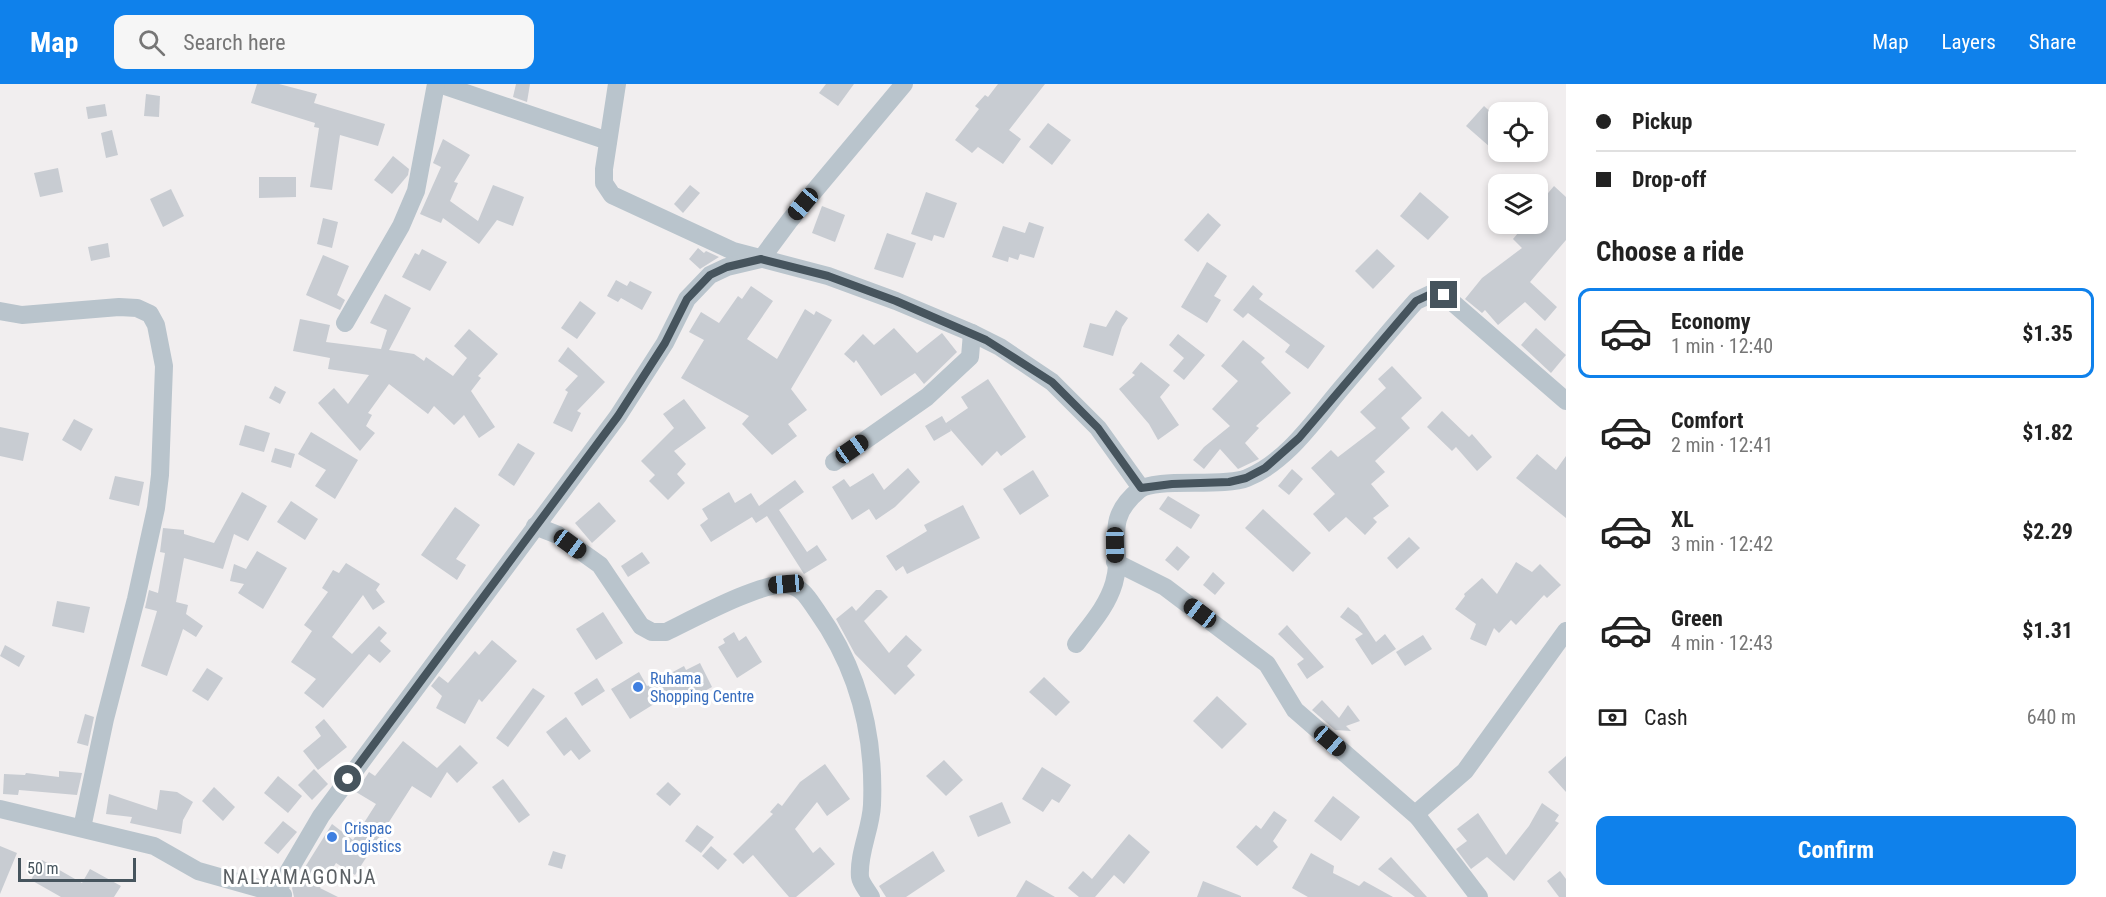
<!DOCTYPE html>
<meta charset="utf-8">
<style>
:root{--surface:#fff;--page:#f6f6f6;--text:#222;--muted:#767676;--line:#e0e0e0;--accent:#0f81eb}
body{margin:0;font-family:"Roboto Condensed",sans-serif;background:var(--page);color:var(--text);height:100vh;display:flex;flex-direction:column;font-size:22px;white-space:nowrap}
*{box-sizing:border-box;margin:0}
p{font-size:20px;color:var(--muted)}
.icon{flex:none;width:33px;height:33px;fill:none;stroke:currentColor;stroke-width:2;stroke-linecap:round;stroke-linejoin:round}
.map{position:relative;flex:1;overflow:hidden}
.sheet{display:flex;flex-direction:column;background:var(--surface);width:540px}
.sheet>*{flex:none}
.top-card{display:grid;align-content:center;height:132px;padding:0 30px;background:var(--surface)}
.buttons{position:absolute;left:1488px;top:18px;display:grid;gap:12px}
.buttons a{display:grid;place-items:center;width:60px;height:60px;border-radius:12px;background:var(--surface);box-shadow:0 3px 9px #0003;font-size:30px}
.scale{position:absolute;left:18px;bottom:15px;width:118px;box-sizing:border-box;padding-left:6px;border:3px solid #46545d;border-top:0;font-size:16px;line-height:21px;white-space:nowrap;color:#46545d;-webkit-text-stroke:4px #fff;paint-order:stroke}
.end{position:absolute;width:27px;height:27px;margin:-14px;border:8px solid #46545d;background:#fff;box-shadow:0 0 0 3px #fff}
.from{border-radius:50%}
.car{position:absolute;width:18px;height:36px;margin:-18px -9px;border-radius:8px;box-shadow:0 0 4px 2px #0007;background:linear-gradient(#222 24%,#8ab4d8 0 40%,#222 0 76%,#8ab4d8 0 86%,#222 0)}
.top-card b{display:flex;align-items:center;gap:21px;height:57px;font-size:22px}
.top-card b+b{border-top:2px solid var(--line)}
.top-card i{width:15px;height:15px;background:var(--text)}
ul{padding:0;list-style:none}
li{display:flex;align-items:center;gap:18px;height:90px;margin:0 12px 9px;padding:0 18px;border:3px solid transparent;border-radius:12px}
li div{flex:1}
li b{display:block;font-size:22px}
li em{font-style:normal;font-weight:700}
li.selected{border-color:var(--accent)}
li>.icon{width:54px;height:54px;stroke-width:1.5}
h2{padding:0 30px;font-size:27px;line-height:72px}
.pay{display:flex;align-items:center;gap:15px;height:66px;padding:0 30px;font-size:22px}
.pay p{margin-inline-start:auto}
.primary-button{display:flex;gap:12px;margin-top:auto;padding:12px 30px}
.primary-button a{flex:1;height:69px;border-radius:12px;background:var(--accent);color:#fff;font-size:24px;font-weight:700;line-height:69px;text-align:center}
header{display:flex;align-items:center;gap:36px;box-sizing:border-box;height:84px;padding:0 30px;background:var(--accent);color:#fff}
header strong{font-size:28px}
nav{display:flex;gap:33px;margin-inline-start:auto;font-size:21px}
.search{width:420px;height:54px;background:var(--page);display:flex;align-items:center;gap:15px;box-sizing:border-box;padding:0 21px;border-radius:12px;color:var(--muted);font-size:22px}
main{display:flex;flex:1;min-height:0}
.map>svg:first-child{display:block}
.building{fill:#c8ccd2}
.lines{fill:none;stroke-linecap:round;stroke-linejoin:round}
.minor{stroke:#b9c4cc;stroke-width:18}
.route{stroke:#46545d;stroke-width:8}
.shop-dot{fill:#3f7fe0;stroke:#fff;stroke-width:2}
.labels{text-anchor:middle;stroke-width:6;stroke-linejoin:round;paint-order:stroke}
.shop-label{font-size:16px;fill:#366cbe;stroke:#fff;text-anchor:start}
.quarter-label{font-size:20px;letter-spacing:1.5px;fill:#5b6064;stroke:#fff}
</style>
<header>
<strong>Map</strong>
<div class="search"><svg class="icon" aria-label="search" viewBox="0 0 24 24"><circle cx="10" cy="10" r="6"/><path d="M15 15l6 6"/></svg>Search here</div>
<nav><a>Map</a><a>Layers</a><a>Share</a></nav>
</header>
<main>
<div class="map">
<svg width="1566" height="813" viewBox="0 0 1566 813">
<rect width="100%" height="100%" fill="#f1eeef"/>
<g class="building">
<polygon points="257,0 279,0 317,10 314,19 385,40 378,62 340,51 332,106 310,103 319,44 314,43 315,39 251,19"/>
<polygon points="516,0 530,0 527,18 513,13"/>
<polygon points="826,0 854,0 838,22 819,9"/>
<polygon points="998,0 1045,0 1009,46 1021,55 1003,80 978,63 972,69 955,56 979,25 975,22 985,11 988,13"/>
<polygon points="146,10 160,12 159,33 144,32"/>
<polygon points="105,20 107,32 88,35 86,23"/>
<polygon points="1484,22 1498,35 1498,70 1466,42"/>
<polygon points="1048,39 1071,56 1052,81 1029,63"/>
<polygon points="112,46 118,71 106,74 101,49"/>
<polygon points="443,55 470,71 454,98 458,99 450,117 478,137 493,101 524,113 513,142 497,136 479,160 443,134 441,139 420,130 441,83 433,79"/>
<polygon points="393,72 409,85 408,91 392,110 374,96"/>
<polygon points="58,84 63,108 40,113 34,89"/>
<polygon points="259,93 296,93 296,113 259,114"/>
<polygon points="690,101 700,109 683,129 674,120"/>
<polygon points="1554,102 1566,113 1566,156 1530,198 1557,223 1545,237 1525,218 1498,241 1485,226 1482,229 1465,215 1482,194 1522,164 1513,155 1523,143 1529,148 1547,129 1538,121"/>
<polygon points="171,105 184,132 163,143 150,115"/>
<polygon points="926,108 957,119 944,154 934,151 932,157 911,150"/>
<polygon points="1420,108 1449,133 1428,156 1400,132"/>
<polygon points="822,122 845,131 835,158 812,149"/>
<polygon points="1208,129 1221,141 1198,168 1184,156"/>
<polygon points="323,134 338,138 332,164 317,160"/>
<polygon points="1029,138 1044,143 1034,174 1020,170 1018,176 1009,173 1008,178 992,173 1003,142 1025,149"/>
<polygon points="887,149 916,159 903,194 874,185"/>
<polygon points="108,159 110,173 91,177 88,163"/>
<polygon points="698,164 704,169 706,167 719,173 700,185 689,175"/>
<polygon points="422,165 447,178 430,207 402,193 415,169 419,171"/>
<polygon points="1377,165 1395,182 1373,205 1355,187"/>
<polygon points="323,171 349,182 337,211 345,216 340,226 306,211"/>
<polygon points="1207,178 1227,192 1214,212 1221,216 1207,239 1181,223"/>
<polygon points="616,196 627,202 630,197 652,208 642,226 621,214 618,218 607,212"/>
<polygon points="1253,201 1263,210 1259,215 1325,262 1308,285 1285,268 1290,261 1248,229 1243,234 1233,226"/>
<polygon points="751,202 773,217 747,255 777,275 805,225 814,231 816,227 832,236 791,305 807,326 788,340 797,352 772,371 742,340 749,332 681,294 704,256 689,248 701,228 719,239 738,212 742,215"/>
<polygon points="385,210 411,224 389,266 414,270 424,277 426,273 453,292 467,274 454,262 469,245 498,270 478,292 481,294 471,307 495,343 479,354 464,331 454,341 434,322 428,330 389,300 368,329 372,331 366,342 375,349 360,367 318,319 334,304 348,320 369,291 328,285 330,274 293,267 300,235 330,241 326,258 381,265 387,246 370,239"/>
<polygon points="580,217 596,229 577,255 561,244"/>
<polygon points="1116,226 1128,234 1122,243 1113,272 1083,263 1090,239 1106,243"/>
<polygon points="894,244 917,269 942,249 957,268 924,300 915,289 881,312 856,276 854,279 844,270 863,250 874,261"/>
<polygon points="1536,244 1566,271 1551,289 1521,261"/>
<polygon points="1178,250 1205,271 1184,296 1173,287 1184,274 1169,261"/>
<polygon points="1243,256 1265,274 1261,278 1291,309 1256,342 1259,344 1245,359 1259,375 1238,385 1220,365 1204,385 1193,376 1204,363 1230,342 1212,325 1238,297 1221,282"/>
<polygon points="568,263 605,298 577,327 581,329 572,348 553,339 568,308 565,306 578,292 558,277"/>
<polygon points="1141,278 1170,301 1160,313 1179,341 1158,356 1149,340 1119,305 1135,291 1132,289"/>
<polygon points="1392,282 1422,314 1401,334 1410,344 1375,377 1385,388 1371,400 1389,422 1373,434 1377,438 1365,451 1346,433 1329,448 1313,430 1335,410 1311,384 1331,366 1338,373 1376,344 1360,328 1386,304 1378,295"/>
<polygon points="988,295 1026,353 1001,372 997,367 982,382 950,345 951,347 934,357 925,342 942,332 946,339 968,324 961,313"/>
<polygon points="275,302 286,308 280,320 269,314"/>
<polygon points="684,315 706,344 674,367 686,380 677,390 685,399 668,416 649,397 655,391 641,377 674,344 663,330"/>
<polygon points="1442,327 1469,353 1472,350 1492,373 1477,387 1456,363 1452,367 1427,343"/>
<polygon points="74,335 93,345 81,367 62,356"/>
<polygon points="245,341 270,349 264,368 239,361"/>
<polygon points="0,343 29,349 23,377 0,372"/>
<polygon points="311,348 358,376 335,415 315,402 326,386 298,370"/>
<polygon points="518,359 535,369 514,402 498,391"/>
<polygon points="275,364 295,370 291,384 271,378"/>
<polygon points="1537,370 1556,386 1566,372 1566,434 1516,394"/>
<polygon points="908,384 920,398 895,423 876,436 869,425 852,436 832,403 844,395 850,403 873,389 884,406"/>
<polygon points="1292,385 1303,395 1289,411 1278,402"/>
<polygon points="1033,386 1049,412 1020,431 1003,405"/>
<polygon points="115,392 144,398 139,422 109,415"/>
<polygon points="795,396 804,408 779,426 807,468 817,461 827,476 804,490 767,432 756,439 752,433 711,458 700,441 708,435 702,425 729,408 735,419 751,409 759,422"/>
<polygon points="242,408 267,422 248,457 234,450 223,485 184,474 176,518 188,521 186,530 203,542 196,553 183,545 167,592 141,582 157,527 145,524 149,506 158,509 165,469 160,468 163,444 184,446 184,450 214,459"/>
<polygon points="1168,412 1200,431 1191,445 1159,425"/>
<polygon points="291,417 318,435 305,456 277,438"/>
<polygon points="599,418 616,437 592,459 575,439"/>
<polygon points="963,421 980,454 907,490 903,482 896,487 886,472 927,447 924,441"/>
<polygon points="455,423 480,441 456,475 466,481 457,496 421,471"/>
<polygon points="1263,425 1311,469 1293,488 1245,444"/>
<polygon points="1409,453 1420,464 1397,485 1387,474"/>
<polygon points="1177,462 1190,473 1178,487 1165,476"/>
<polygon points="257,467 287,484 263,525 238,509 244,500 230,497 234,480 246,485"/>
<polygon points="642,468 650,479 628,493 621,482"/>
<polygon points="1516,478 1532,488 1540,480 1561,501 1547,514 1544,511 1516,541 1511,536 1499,549 1494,544 1486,562 1470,555 1476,540 1455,525 1465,512 1464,510 1482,494 1497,510"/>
<polygon points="346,479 380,500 376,506 385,518 373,526 363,511 332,553 352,570 379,542 387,549 380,557 391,567 380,579 369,570 323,624 304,609 316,595 291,578 312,547 304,541 328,508 322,504 333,486 339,489"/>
<polygon points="1213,488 1225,499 1215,511 1203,501"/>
<polygon points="876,506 881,506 888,513 864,537 889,569 906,551 922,566 907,582 915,591 895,611 855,570 836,535 852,522 856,527"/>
<polygon points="57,517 90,523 84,549 52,542"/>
<polygon points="1348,523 1358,531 1376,558 1385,550 1396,565 1372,581 1355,555 1363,550 1340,533"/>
<polygon points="603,528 623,559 596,576 576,545"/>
<polygon points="1287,541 1324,583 1307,595 1297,580 1304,575 1278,550"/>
<polygon points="734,548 739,557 746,552 762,578 737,594 718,563 725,559 723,555"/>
<polygon points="1423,551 1432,565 1405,582 1396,568"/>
<polygon points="492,556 517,577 482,618 479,615 465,640 436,624 442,612 431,602 439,592 448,599 475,567 479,571"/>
<polygon points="5,561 25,572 19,583 0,572"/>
<polygon points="700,579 712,603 677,622 670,610 630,635 611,605 639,588 647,602 684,582 686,586"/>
<polygon points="207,584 223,594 208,617 192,607"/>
<polygon points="1044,593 1070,618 1056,632 1029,608"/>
<polygon points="597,594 605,607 582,622 574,609"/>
<polygon points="533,604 545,612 508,663 496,654"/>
<polygon points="1217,612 1247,640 1222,665 1193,637"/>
<polygon points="1322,616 1339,634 1348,621 1360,637 1346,642 1351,647 1335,646 1312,626"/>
<polygon points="85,630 94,633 88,662 77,659"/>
<polygon points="566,633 591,667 579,676 571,666 564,672 546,648"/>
<polygon points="324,635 347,663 318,686 303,667 321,652 315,643"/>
<polygon points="403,657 437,684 460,661 478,679 457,699 447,688 431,714 412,702 355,791 336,779 320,804 338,813 294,813 292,804 332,740 353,756 376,720 356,708 369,688 375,692"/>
<polygon points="1566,672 1566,708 1548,688"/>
<polygon points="944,676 963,696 946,712 926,692"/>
<polygon points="825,680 850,715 827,732 817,718 795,745 813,769 820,763 835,780 796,813 789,813 753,771 743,780 733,770 773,730 770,728 778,719 782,722 800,698"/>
<polygon points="1042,683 1071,701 1059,719 1052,715 1043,728 1022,715"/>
<polygon points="314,685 328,700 312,716 298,701"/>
<polygon points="59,687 82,689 77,711 19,706 18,711 3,710 4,690 25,691 26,689 59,693"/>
<polygon points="278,692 302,712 288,729 264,709"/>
<polygon points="503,695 530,731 519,739 492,703"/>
<polygon points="668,698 681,710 670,722 656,710"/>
<polygon points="214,703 235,723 223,737 202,717"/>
<polygon points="160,706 177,708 193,718 183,736 181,750 130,739 132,733 106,730 109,710 157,726"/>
<polygon points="1333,712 1360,733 1341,757 1314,737"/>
<polygon points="1002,718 1011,739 978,753 969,732"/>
<polygon points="1542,719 1559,731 1555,737 1559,739 1514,797 1487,773 1471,785 1456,765 1467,757 1457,745 1478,729 1506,771 1529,742"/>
<polygon points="1274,727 1287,736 1273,757 1278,763 1257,782 1236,763 1256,741 1261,745"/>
<polygon points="283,737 297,748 278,770 264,759"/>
<polygon points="697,741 714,753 701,769 685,757"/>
<polygon points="1129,750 1150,768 1124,800 1114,791 1095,813 1079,813 1068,804 1083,787 1092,795"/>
<polygon points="0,762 17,769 0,810"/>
<polygon points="711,762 727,776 718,786 702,772"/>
<polygon points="553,767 566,771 562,785 548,781"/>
<polygon points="933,767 945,787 906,813 886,813 879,802"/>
<polygon points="1311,769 1334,782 1333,789 1359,802 1364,797 1393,813 1308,813 1292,804"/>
<polygon points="1391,773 1427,813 1415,813 1378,785"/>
<polygon points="42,776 82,799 90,785 121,802 114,813 61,813 31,796"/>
<polygon points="1560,787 1566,795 1566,813 1559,813 1547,797"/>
<polygon points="1026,796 1055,813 1016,813"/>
<polygon points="1203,797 1241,812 1241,813 1197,813"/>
</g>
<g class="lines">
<g class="minor">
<polyline points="439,0 608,57"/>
<polyline points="617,0 604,85 604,99 612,111 733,167 828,192 896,217 972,249 1000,263 1052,298 1098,344 1141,404"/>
<polyline points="0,227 22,231 119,223 137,224 150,230 156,241 164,282 160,391 156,424 136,515 105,635 82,744"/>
<polyline points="345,239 401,142 416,107 436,0"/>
<polyline points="834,378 927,313 970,273 972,249"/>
<path d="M 535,442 L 558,451 L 600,481 L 641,542 L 652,548 L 666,548 C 691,536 764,496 788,501 C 803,503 809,516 817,527 C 859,586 875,650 872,721 C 871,745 858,769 860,793 C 861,800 868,807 871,813"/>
<polyline points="1115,478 1165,503 1267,580 1295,626 1418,733"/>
<path d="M 1076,560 C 1090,541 1107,523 1114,499 C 1125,463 1100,438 1139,406 C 1155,393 1223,404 1247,394 C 1286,378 1313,338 1339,307 C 1365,277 1390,246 1416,217 L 1433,209 L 1444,211 L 1566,317"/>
<polyline points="0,725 154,762 198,787 283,811"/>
<polyline points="267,813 277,807 321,732 618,332 665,259 687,215 710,191 727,183 761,175 790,136 904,0"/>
<polyline points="1479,813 1418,733 1420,726 1465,687 1566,547"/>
</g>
</g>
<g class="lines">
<polyline class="route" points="348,695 618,332 665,259 687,215 710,191 727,183 761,175 828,192 896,217 986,256 1052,298 1098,344 1141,404 1172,400 1229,398 1246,394 1265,384 1299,354 1416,217 1433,209 1444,211"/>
</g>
<g class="shop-dot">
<circle cx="638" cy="603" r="6"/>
<circle cx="332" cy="753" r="6"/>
</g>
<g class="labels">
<g class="shop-label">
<text x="650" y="600">Ruhama<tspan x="650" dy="18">Shopping Centre</tspan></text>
<text x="344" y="750">Crispac<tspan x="344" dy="18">Logistics</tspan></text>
</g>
<g class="quarter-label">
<text x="300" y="800">NALYAMAGONJA</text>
</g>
</g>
</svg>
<div class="buttons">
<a><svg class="icon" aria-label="locate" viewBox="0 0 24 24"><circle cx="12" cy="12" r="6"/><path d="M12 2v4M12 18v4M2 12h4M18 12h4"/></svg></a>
<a><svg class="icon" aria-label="layers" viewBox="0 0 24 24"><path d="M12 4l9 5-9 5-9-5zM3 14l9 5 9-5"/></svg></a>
</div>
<div class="scale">50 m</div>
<i class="end from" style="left:348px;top:695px"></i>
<i class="end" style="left:1444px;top:211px"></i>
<i class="car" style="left:803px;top:120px;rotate:220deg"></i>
<i class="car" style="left:852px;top:365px;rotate:55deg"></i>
<i class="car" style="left:570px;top:460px;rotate:126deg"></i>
<i class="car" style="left:1115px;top:461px;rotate:179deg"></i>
<i class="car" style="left:786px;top:500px;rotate:265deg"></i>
<i class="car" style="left:1200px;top:529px;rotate:307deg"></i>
<i class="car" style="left:1330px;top:657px;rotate:131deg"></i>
</div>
<section class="sheet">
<div class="top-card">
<b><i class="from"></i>Pickup</b>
<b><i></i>Drop-off</b>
</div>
<h2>Choose a ride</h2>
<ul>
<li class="selected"><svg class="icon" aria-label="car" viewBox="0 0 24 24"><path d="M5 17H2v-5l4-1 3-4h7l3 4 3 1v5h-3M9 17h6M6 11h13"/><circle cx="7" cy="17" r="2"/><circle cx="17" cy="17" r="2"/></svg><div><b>Economy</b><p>1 min · 12:40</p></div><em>$1.35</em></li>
<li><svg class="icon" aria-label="car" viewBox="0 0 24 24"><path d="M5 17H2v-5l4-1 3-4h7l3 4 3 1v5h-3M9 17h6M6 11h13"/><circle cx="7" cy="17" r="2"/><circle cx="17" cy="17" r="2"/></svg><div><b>Comfort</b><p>2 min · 12:41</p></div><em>$1.82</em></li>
<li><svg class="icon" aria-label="car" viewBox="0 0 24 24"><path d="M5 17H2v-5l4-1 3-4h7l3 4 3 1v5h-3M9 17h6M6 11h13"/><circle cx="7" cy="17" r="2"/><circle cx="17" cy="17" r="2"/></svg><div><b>XL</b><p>3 min · 12:42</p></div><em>$2.29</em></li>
<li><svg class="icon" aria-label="car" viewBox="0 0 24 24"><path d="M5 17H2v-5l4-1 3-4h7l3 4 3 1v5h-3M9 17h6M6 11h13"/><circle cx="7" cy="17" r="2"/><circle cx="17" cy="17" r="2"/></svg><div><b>Green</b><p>4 min · 12:43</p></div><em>$1.31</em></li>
</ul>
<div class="pay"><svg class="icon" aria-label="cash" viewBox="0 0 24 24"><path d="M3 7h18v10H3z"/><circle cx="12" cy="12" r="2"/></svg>Cash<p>640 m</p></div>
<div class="primary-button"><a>Confirm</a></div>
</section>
</main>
